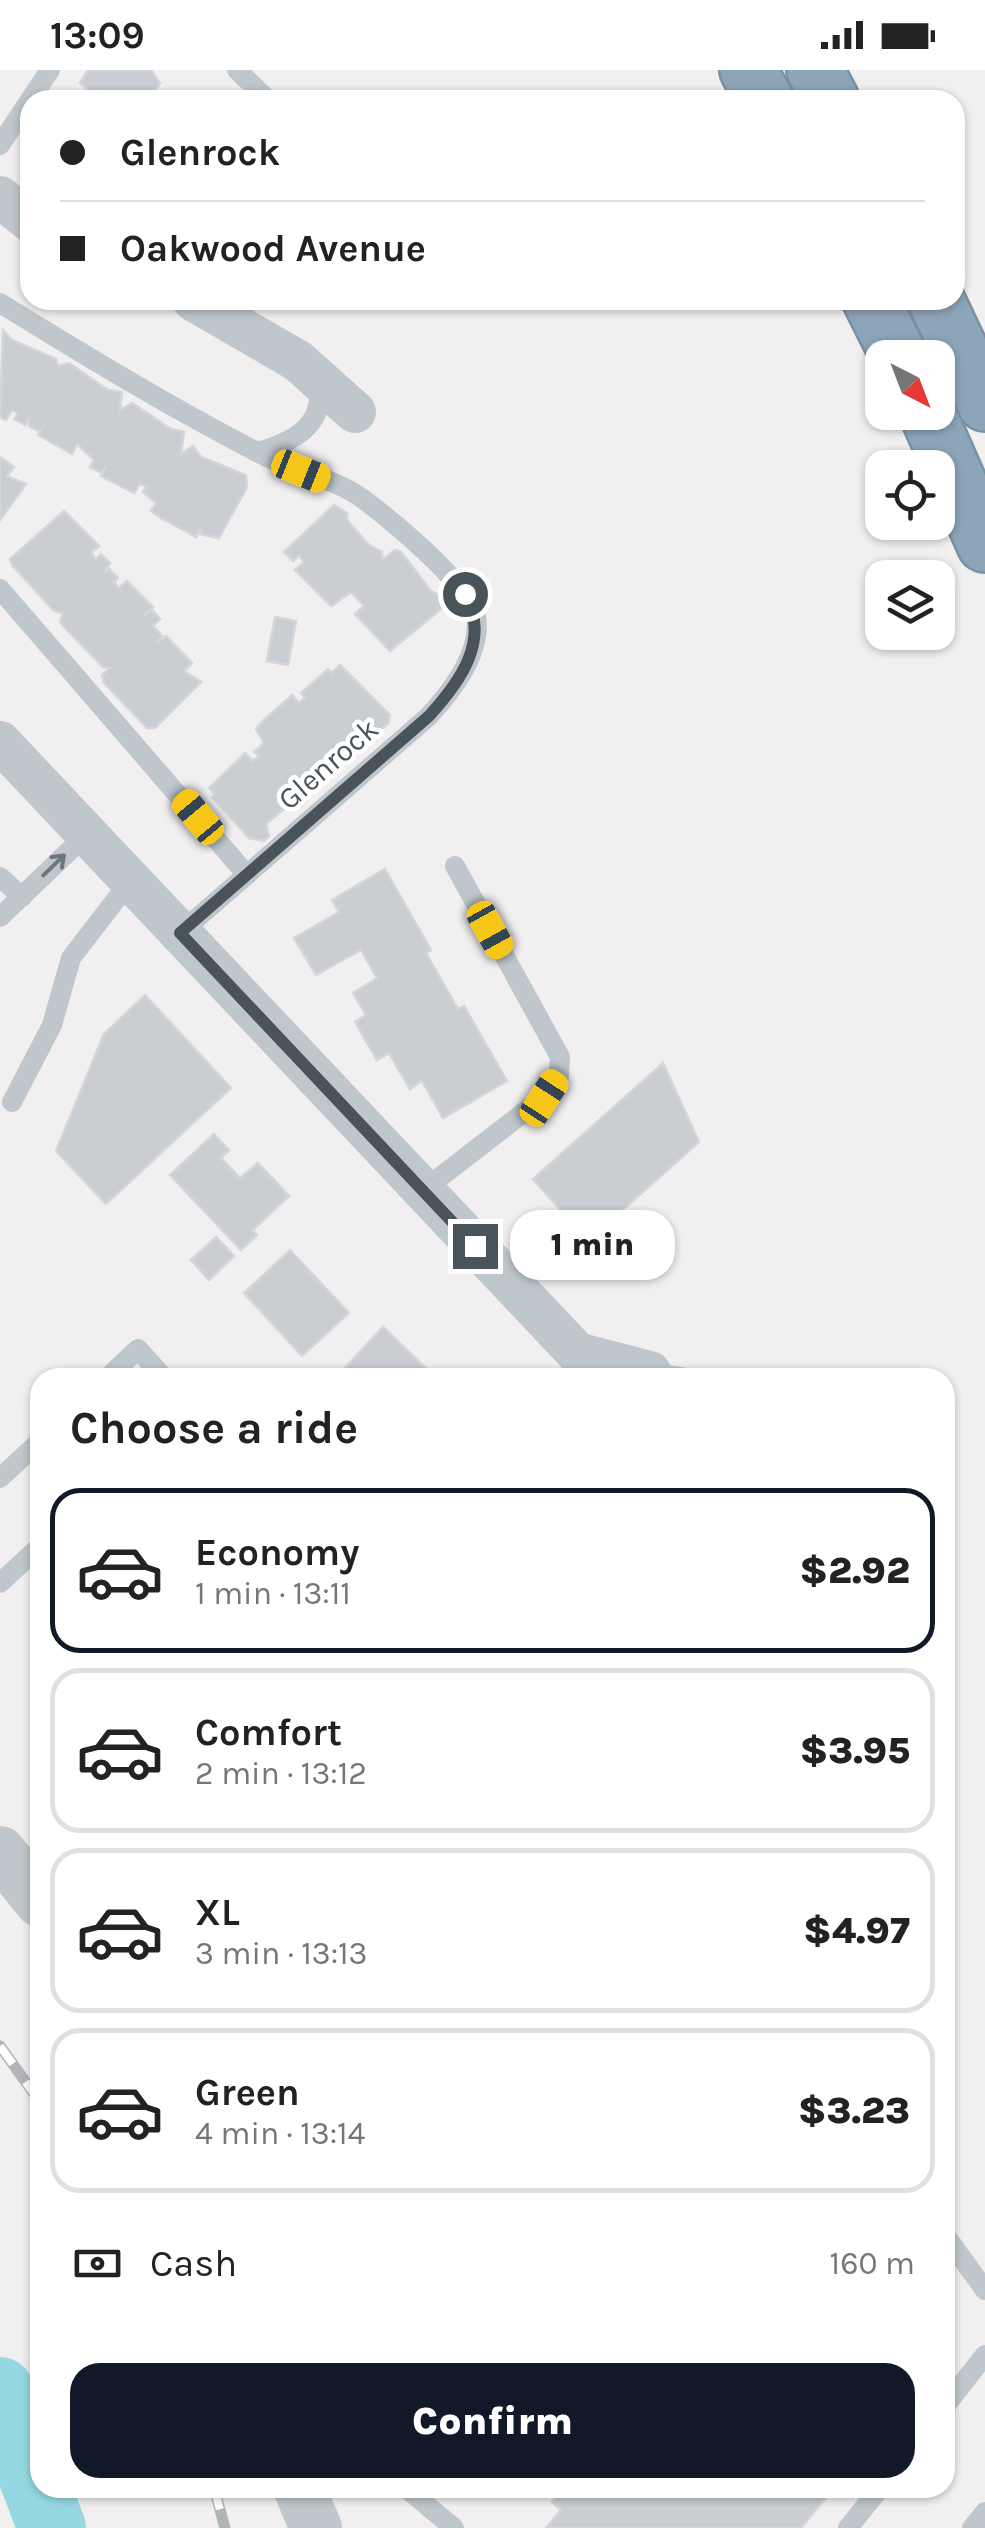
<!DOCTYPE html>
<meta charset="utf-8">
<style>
:root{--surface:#fff;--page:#f6f6f6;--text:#222;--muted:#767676;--line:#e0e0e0;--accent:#111827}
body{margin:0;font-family:Karla,sans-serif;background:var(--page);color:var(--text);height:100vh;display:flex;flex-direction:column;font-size:38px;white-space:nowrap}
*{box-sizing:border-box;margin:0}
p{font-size:32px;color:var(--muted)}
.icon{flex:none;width:55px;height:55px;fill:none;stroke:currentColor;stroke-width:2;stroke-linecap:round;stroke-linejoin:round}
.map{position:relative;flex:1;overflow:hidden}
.side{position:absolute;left:30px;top:1298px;width:925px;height:1130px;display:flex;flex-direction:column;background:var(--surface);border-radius:30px;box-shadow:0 2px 8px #0004}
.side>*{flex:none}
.top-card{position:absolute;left:20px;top:20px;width:945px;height:220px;border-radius:30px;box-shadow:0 2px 8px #0004;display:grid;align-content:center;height:220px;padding:0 40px;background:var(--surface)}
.needle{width:65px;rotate:138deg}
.controls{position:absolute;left:865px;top:270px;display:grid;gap:20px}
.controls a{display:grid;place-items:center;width:90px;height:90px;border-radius:20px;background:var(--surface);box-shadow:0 2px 8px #0004;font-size:50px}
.end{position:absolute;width:45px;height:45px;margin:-22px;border:12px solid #49545a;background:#fff;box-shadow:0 0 0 5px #fff}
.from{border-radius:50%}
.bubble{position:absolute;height:70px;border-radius:30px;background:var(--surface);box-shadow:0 2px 8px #0004;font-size:32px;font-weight:800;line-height:70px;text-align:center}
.car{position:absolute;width:30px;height:60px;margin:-30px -15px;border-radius:12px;box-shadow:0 0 8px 2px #0007;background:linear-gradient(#f5c518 24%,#345 0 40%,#f5c518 0 76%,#345 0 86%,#f5c518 0)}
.top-card b{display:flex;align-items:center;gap:35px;height:95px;font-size:38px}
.top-card b+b{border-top:2px solid var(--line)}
.top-card i{width:25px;height:25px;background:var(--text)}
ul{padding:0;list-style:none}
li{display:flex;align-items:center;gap:30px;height:165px;margin:0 20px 15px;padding:0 20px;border:5px solid var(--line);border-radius:30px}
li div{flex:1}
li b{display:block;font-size:38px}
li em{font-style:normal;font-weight:800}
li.selected{border-color:var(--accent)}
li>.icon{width:90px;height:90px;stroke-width:1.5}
h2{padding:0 40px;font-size:45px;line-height:120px}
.pay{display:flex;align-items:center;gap:25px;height:110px;padding:0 40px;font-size:38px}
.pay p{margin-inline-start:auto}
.cta{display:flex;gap:20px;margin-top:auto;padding:20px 40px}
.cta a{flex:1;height:115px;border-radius:30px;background:var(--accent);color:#fff;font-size:40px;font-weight:800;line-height:115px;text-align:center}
.status{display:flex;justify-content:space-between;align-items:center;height:70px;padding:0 50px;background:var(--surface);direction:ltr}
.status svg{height:28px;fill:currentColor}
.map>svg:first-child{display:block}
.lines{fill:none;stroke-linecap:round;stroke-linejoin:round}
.river{stroke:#96d8e1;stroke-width:68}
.building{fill:#cacdd1;stroke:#d4d6da;stroke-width:2.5}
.motorway-casing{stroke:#7891a3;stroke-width:60}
.service{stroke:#bfc7cc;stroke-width:20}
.minor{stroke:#bfc7cc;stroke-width:42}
.tertiary{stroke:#bfc7cc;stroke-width:52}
.motorway{stroke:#8da5b8;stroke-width:55}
.rail-casing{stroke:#b2b5b8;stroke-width:11}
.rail{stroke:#fff;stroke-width:8;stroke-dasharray:22;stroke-linecap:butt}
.oneway{stroke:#6c767c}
.route{stroke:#49545a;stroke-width:12}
.labels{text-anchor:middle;stroke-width:9;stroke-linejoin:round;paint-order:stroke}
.street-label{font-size:30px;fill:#49545a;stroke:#fff}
</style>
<div class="status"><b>13:09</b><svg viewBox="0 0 49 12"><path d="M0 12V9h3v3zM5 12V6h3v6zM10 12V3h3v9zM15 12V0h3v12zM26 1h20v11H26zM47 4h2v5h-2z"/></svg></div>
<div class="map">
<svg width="985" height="2458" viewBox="0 0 985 2458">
<rect width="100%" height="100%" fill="#f1efef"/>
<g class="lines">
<polyline class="river" points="0,2321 52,2458"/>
</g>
<g class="building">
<polygon points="88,0 151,0 160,13 155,21 171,30 77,30 87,18 80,13"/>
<polygon points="3,260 12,270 56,289 58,296 69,293 108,320 122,322 120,340 132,333 171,359 184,362 181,384 193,376 201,387 246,405 247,417 219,468 200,464 200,458 196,467 161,448 151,441 156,433 143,422 146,417 140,414 134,423 101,406 106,397 102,403 90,397 94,390 77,374 72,384 38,365 43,356 40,362 29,356 29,349 25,355 14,349 18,343 12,340 6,350 0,347"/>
<polygon points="0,387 14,397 7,406 26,414 0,450"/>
<polygon points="334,435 347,443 347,450 369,475 382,482 382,490 395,480 401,482 431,521 443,527 441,539 390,581 355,544 364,536 351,522 331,536 295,500 304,492 299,486 293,491 284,482"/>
<polygon points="64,441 99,476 91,483 96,489 101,484 110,493 104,503 109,499 118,508 114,512 119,518 127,511 153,537 143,546 152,540 160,549 153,556 163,567 157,573 166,566 192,593 184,601 201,612 155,658 147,658 104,613 102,605 110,598 103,597 66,559 60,552 63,543 54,541 13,496 10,489"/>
<polygon points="275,547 296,551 288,595 267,591"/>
<polygon points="340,595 390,645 388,654 362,672 355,666 348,677 341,677 316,699 310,711 302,711 307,730 301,736 291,733 266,754 269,766 264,771 249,768 212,727 215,724 209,718 245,683 253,691 259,686 254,682 264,673 256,659 264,650 292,625 299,633 305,628 301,623 328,599 331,603"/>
<polygon points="385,799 431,880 426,883 458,939 464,936 507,1011 443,1048 422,1011 410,1019 389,983 377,990 355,952 366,945 353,923 377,908 361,880 316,905 294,868 339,842 332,830"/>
<polygon points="145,925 231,1018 106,1134 56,1081 104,964"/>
<polygon points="663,993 699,1072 588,1171 533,1109"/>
<polygon points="214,1064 229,1080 221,1088 240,1108 258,1093 289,1126 253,1160 257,1165 241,1180 170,1105"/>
<polygon points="216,1167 234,1186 209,1210 191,1190"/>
<polygon points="290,1180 349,1243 302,1286 244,1223"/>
<polygon points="383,1257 436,1308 347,1308 341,1302"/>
<polygon points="564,2418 834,2418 801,2458 546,2458 561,2440 552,2432"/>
</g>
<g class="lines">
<g class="motorway-casing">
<g id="motorway">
<polyline points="748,0 765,30"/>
<polyline points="815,0 831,30"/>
<polyline points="871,230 900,288"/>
<polyline points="936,230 985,333"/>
<polyline points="927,342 985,474"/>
</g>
</g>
<g class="service">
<polyline points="237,0 268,30"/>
<polyline points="30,30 50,0"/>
<polyline points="0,75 30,30"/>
<path d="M 0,233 C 86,286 173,339 263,385 C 292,400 326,406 354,423 C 381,440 472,516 476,546 C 482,583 452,621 429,646 L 180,863"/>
<path d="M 257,382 C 291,373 326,356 318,315"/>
<polyline points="0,519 247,805"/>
<polyline points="0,807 22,827"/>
<polyline points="0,847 87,764"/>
<polyline points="12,1032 52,955 71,888 131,810"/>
<polyline points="422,1121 544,1027 559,1006 560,987 455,796"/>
<polyline points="650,1302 687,1308"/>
<polyline points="107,1308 138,1279 164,1308"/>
<polyline points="0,1408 40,1371"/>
<polyline points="0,1513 40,1476"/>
<polyline points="945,2165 985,2220"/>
<polyline points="945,2336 985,2285"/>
<polyline points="406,2418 454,2458"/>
<polyline points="848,2458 880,2418"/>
<polyline points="972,2458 985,2442"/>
</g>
<g class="minor">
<polyline points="0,127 30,151"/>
<polyline points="193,230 298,291 355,342"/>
<polyline points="0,672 577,1283 650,1302"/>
</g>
<g class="tertiary">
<polyline points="0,1782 40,1831"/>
<polyline points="299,2418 316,2458"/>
</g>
<use href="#motorway" class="motorway"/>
<g class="rail-casing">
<g id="rail">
<polyline points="0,1976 40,2032"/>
<polyline points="214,2418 225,2458"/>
</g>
</g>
<use href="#rail" class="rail"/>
</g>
<defs><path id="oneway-shaft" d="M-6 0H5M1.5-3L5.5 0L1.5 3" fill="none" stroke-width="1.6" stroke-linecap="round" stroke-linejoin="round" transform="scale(2.5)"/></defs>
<use class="oneway" href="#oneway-shaft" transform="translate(54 795) rotate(-44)"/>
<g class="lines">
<path class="route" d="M 465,524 C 491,570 460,612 429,646 L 180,863 L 475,1176"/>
</g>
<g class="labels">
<g class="street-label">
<text transform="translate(328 694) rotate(-41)" y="10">Glenrock</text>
</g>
</g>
</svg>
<div class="controls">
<a><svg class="needle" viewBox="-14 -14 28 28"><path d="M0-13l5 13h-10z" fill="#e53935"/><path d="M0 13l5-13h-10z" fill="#767676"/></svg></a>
<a><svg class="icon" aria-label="locate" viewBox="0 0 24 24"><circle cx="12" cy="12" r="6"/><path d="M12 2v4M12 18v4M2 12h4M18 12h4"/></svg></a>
<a><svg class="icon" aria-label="layers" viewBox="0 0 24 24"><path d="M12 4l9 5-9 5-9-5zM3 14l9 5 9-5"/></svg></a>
</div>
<i class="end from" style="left:465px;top:524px"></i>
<i class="end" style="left:475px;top:1176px"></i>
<div class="bubble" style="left:510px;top:1140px;width:165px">1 min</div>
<i class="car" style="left:301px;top:401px;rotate:112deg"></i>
<i class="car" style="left:198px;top:747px;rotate:320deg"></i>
<i class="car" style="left:490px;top:860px;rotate:151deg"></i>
<i class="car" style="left:544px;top:1028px;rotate:33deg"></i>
<div class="top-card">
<b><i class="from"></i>Glenrock</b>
<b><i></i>Oakwood Avenue</b>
</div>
<section class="side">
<h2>Choose a ride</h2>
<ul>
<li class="selected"><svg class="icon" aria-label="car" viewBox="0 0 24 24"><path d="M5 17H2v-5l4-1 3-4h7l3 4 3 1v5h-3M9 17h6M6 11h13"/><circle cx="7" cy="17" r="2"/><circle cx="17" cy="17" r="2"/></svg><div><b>Economy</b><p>1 min · 13:11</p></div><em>$2.92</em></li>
<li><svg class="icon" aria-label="car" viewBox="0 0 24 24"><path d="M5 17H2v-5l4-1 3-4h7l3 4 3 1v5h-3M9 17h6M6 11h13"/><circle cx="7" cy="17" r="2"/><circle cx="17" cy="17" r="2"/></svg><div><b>Comfort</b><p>2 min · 13:12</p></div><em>$3.95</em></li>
<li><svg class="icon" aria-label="car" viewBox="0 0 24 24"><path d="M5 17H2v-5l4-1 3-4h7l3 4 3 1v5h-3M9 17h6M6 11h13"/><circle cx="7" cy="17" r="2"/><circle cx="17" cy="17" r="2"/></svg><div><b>XL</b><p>3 min · 13:13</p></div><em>$4.97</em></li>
<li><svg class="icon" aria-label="car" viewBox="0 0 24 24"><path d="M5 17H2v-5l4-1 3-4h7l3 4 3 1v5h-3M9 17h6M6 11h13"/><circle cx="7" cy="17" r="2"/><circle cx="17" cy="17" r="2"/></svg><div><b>Green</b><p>4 min · 13:14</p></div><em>$3.23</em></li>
</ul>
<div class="pay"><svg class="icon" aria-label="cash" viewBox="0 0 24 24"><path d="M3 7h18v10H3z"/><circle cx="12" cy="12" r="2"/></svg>Cash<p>160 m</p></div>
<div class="cta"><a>Confirm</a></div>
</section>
</div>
